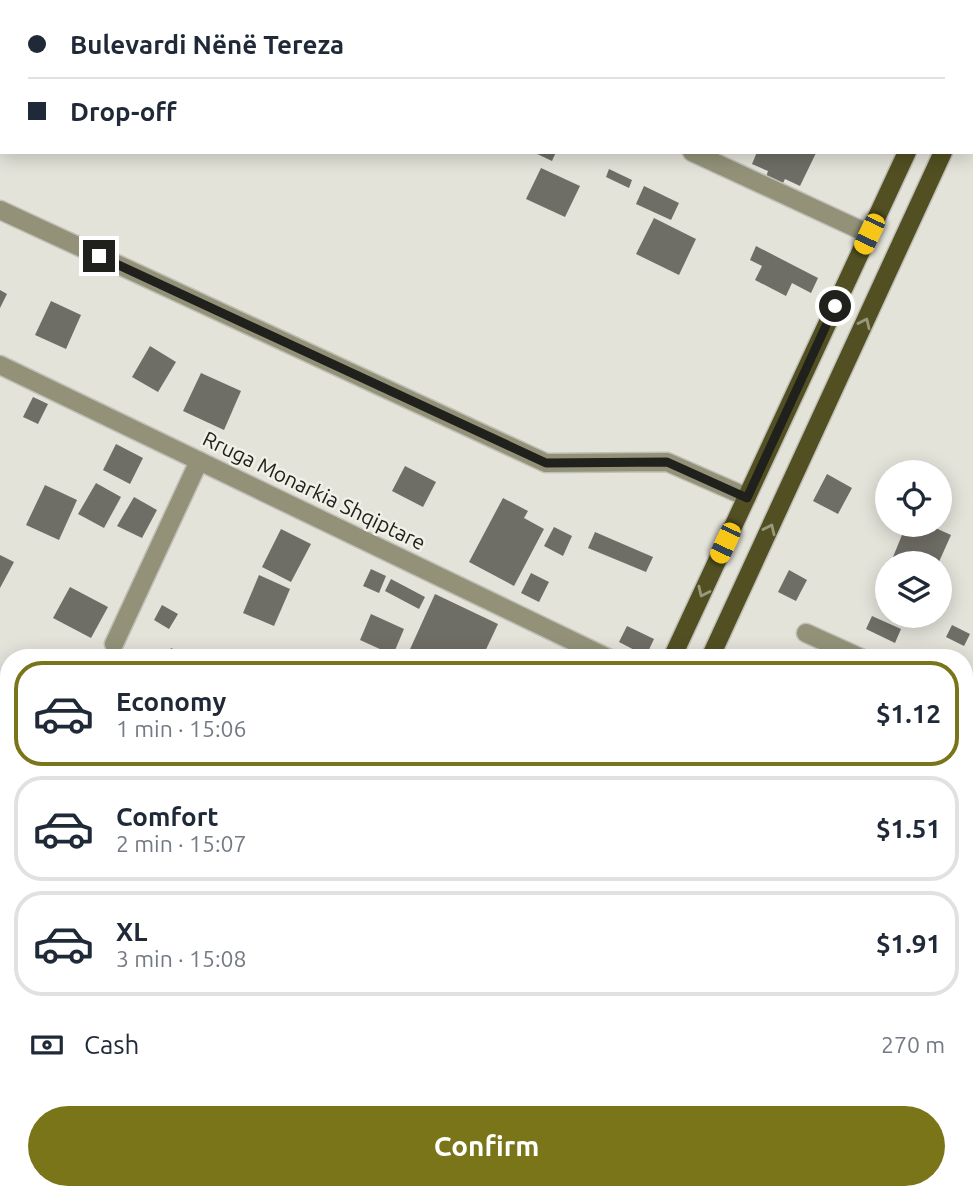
<!DOCTYPE html>
<meta charset="utf-8">
<style>
:root{--surface:#fff;--page:#f2f2f3;--text:#1f2937;--muted:#747a83;--line:#e0e1e3;--accent:#7b7519}
body{margin:0;font-family:Ubuntu,sans-serif;background:var(--page);color:var(--text);height:100vh;display:flex;flex-direction:column;font-size:26px;white-space:nowrap}
*{box-sizing:border-box;margin:0}
p{font-size:23px;color:var(--muted)}
.icon{flex:none;width:38px;height:38px;fill:none;stroke:currentColor;stroke-width:2;stroke-linecap:round;stroke-linejoin:round}
.map{position:relative;flex:1;overflow:hidden}
.drawer{position:absolute;left:0px;top:649px;width:973px;height:551px;display:flex;flex-direction:column;background:var(--surface);border-radius:28px 28px 0 0;box-shadow:0 4px 18px #0003}
.drawer>*{flex:none}
.top-card{position:absolute;left:0px;top:0px;width:973px;height:154px;box-shadow:0 4px 18px #0003;display:grid;align-content:center;height:154px;padding:0 28px;background:var(--surface)}
.buttons{position:absolute;left:875px;top:460px;display:grid;gap:14px}
.buttons a{display:grid;place-items:center;width:77px;height:77px;border-radius:50%;background:var(--surface);box-shadow:0 4px 18px #0003;font-size:35px}
.end{position:absolute;width:32px;height:32px;margin:-16px;border:9px solid #20201d;background:#fff;box-shadow:0 0 0 4px #fff}
.from{border-radius:50%}
.car{position:absolute;width:21px;height:42px;margin:-21px -10px;border-radius:9px;box-shadow:0 0 5px 2px #0007;background:linear-gradient(#f5c518 24%,#345 0 40%,#f5c518 0 76%,#345 0 86%,#f5c518 0)}
.top-card b{display:flex;align-items:center;gap:24px;height:66px;font-size:26px}
.top-card b+b{border-top:2px solid var(--line)}
.top-card i{width:18px;height:18px;background:var(--text)}
ul{padding:12px 0 0;list-style:none}
li{display:flex;align-items:center;gap:21px;height:105px;margin:0 14px 10px;padding:0 14px;border:4px solid var(--line);border-radius:28px}
li div{flex:1}
li b{display:block;font-size:26px}
li em{font-style:normal;font-weight:700}
li.on{border-color:var(--accent)}
li>.icon{width:63px;height:63px;stroke-width:1.5}
.pay{display:flex;align-items:center;gap:18px;height:77px;padding:0 28px;font-size:26px}
.pay p{margin-inline-start:auto}
.primary-button{display:flex;gap:14px;margin-top:auto;padding:14px 28px}
.primary-button a{flex:1;height:80px;border-radius:42px;background:var(--accent);color:#fff;font-size:28px;font-weight:700;line-height:80px;text-align:center}
.map>svg:first-child{display:block}
.building{fill:#6f6e66}
.lines{fill:none;stroke-linecap:round;stroke-linejoin:round}
.minor-casing{stroke:#c0c0b8;stroke-width:21}
.major-casing{stroke:#c0c0b8;stroke-width:21}
.minor{stroke:#939279;stroke-width:18}
.major{stroke:#525022;stroke-width:18}
.oneway{stroke:#99987b}
.route{stroke:#20201d;stroke-width:9}
.labels{text-anchor:middle;stroke-width:5;stroke-linejoin:round;paint-order:stroke}
.street-label{font-size:21px;fill:#20201d;stroke:#f0f0e7}
</style>
<div class="map">
<svg width="973" height="1199" viewBox="0 0 973 1199">
<rect width="100%" height="100%" fill="#e3e3da"/>
<g class="building">
<polygon points="533,152 556,152 552,161"/>
<polygon points="757,152 814,152 816,153 800,186 785,179 782,185 766,177 768,171 752,164"/>
<polygon points="541,168 580,186 565,217 526,199"/>
<polygon points="609,169 632,180 629,188 606,177"/>
<polygon points="644,186 679,203 671,220 636,204"/>
<polygon points="654,218 696,239 679,275 636,254"/>
<polygon points="756,246 818,278 811,293 792,283 786,296 755,280 762,266 750,260"/>
<polygon points="0,290 7,294 0,308"/>
<polygon points="51,301 81,315 66,349 35,335"/>
<polygon points="150,346 176,362 158,392 132,377"/>
<polygon points="201,373 241,391 224,430 183,411"/>
<polygon points="33,397 48,404 38,424 23,417"/>
<polygon points="116,444 143,458 130,484 103,470"/>
<polygon points="405,466 436,482 423,507 392,491"/>
<polygon points="827,474 852,488 838,514 813,501"/>
<polygon points="96,483 121,497 104,528 78,514"/>
<polygon points="45,485 77,500 59,540 26,525"/>
<polygon points="134,497 157,510 142,538 117,526"/>
<polygon points="503,498 528,511 524,518 544,529 514,586 469,562"/>
<polygon points="906,525 929,525 951,535 938,564 908,564 893,557"/>
<polygon points="554,527 572,536 563,556 544,546"/>
<polygon points="281,529 311,544 291,582 262,567"/>
<polygon points="595,532 653,557 646,572 588,548"/>
<polygon points="0,555 14,562 0,588"/>
<polygon points="371,569 386,576 379,593 363,586"/>
<polygon points="789,570 807,580 796,601 778,592"/>
<polygon points="531,573 549,582 539,602 521,593"/>
<polygon points="259,575 290,589 274,626 243,613"/>
<polygon points="391,579 425,597 419,609 385,591"/>
<polygon points="70,587 108,607 91,638 53,618"/>
<polygon points="435,594 498,624 482,658 406,658"/>
<polygon points="162,605 178,614 169,629 154,620"/>
<polygon points="371,614 404,629 393,655 360,640"/>
<polygon points="872,616 901,629 895,643 866,629"/>
<polygon points="952,625 970,634 964,646 946,637"/>
<polygon points="627,626 654,639 646,656 619,642"/>
<polygon points="171,648 191,658 167,658"/>
<polygon points="0,1189 17,1199 0,1199"/>
<polygon points="780,1192 822,1192 818,1199 777,1199"/>
</g>
<g class="lines">
<g class="minor-casing">
<g id="minor">
<polyline points="363,0 367,2"/>
<polyline points="679,0 682,2"/>
<polyline points="692,152 869,234"/>
<polyline points="0,210 546,463 667,462 747,497"/>
<polyline points="0,365 608,658"/>
<polyline points="806,633 861,658"/>
<polyline points="114,644 199,461"/>
<polyline points="964,706 973,710"/>
<polyline points="0,830 9,834"/>
<polyline points="0,1164 9,1168"/>
<polyline points="55,1192 69,1199"/>
<polyline points="91,1199 95,1192"/>
</g>
</g>
<g class="major-casing">
<g id="major">
<polyline points="971,14 973,10"/>
<polyline points="971,91 973,87"/>
<polyline points="672,658 907,152"/>
<polyline points="710,658 943,152"/>
<polyline points="425,1199 428,1192"/>
<polyline points="459,1199 462,1192"/>
</g>
</g>
<use href="#minor" class="minor"/>
<use href="#major" class="major"/>
</g>
<defs><path id="oneway-chevron" d="M-2-3.5L2.5 0L-2 3.5" fill="none" stroke-width="1.6" stroke-linecap="round" stroke-linejoin="round" transform="scale(1.75)"/></defs>
<g class="oneway">
<use href="#oneway-chevron" transform="translate(865 323) rotate(-65)"/>
<use href="#oneway-chevron" transform="translate(770 529) rotate(-65)"/>
<use href="#oneway-chevron" transform="translate(703 592) rotate(115)"/>
</g>
<g class="lines">
<polyline class="route" points="99,256 546,463 667,462 747,498 835,306"/>
</g>
<g class="labels">
<g class="street-label">
<text transform="translate(314 491) rotate(26)" y="7">Rruga Monarkia Shqiptare</text>
</g>
</g>
</svg>
<div class="buttons">
<a><svg class="icon" aria-label="locate" viewBox="0 0 24 24"><circle cx="12" cy="12" r="6"/><path d="M12 2v4M12 18v4M2 12h4M18 12h4"/></svg></a>
<a><svg class="icon" aria-label="layers" viewBox="0 0 24 24"><path d="M12 4l9 5-9 5-9-5zM3 14l9 5 9-5"/></svg></a>
</div>
<i class="end from" style="left:835px;top:306px"></i>
<i class="end" style="left:99px;top:256px"></i>
<i class="car" style="left:869px;top:234px;rotate:205deg"></i>
<i class="car" style="left:725px;top:543px;rotate:205deg"></i>
<div class="top-card">
<b><i class="from"></i>Bulevardi Nënë Tereza</b>
<b><i></i>Drop-off</b>
</div>
<section class="drawer">
<ul>
<li class="on"><svg class="icon" aria-label="car" viewBox="0 0 24 24"><path d="M5 17H2v-5l4-1 3-4h7l3 4 3 1v5h-3M9 17h6M6 11h13"/><circle cx="7" cy="17" r="2"/><circle cx="17" cy="17" r="2"/></svg><div><b>Economy</b><p>1 min · 15:06</p></div><em>$1.12</em></li>
<li><svg class="icon" aria-label="car" viewBox="0 0 24 24"><path d="M5 17H2v-5l4-1 3-4h7l3 4 3 1v5h-3M9 17h6M6 11h13"/><circle cx="7" cy="17" r="2"/><circle cx="17" cy="17" r="2"/></svg><div><b>Comfort</b><p>2 min · 15:07</p></div><em>$1.51</em></li>
<li><svg class="icon" aria-label="car" viewBox="0 0 24 24"><path d="M5 17H2v-5l4-1 3-4h7l3 4 3 1v5h-3M9 17h6M6 11h13"/><circle cx="7" cy="17" r="2"/><circle cx="17" cy="17" r="2"/></svg><div><b>XL</b><p>3 min · 15:08</p></div><em>$1.91</em></li>
</ul>
<div class="pay"><svg class="icon" aria-label="cash" viewBox="0 0 24 24"><path d="M3 7h18v10H3z"/><circle cx="12" cy="12" r="2"/></svg>Cash<p>270 m</p></div>
<div class="primary-button"><a>Confirm</a></div>
</section>
</div>
